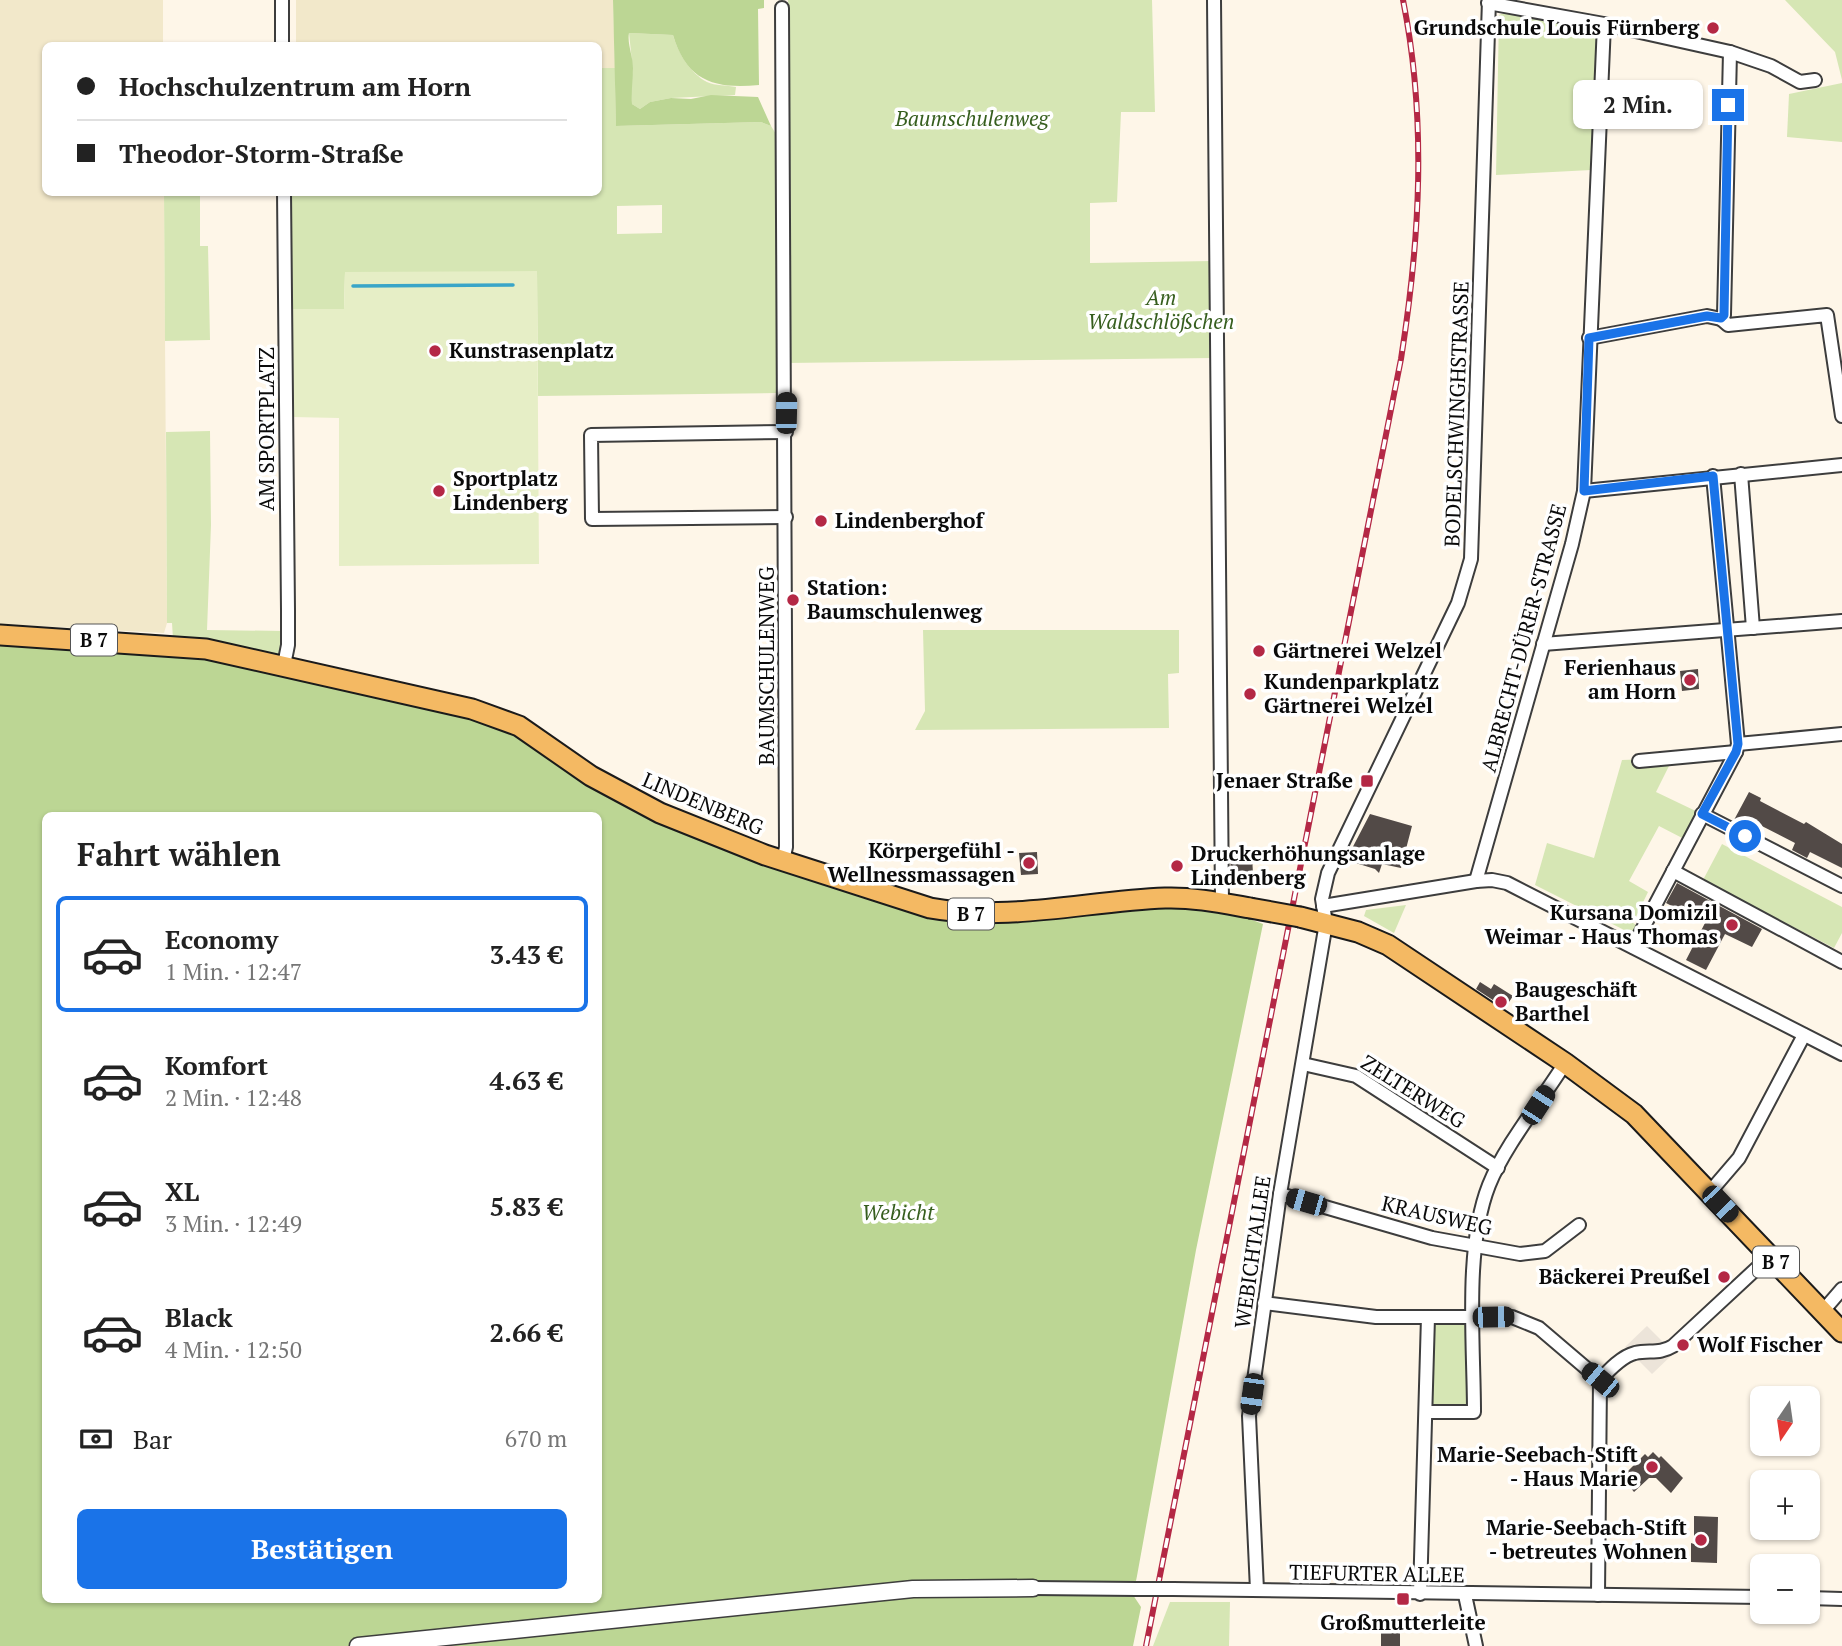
<!DOCTYPE html>
<html lang="de">
<meta charset="utf-8">
<style>
:root{--surface:#fff;--page:#f2f2f2;--text:#222;--muted:#767676;--line:#e0e0e0;--accent:#1a73e8}
body{margin:0;font-family:"PT Serif",serif;background:var(--page);color:var(--text);height:100vh;display:flex;flex-direction:column;font-size:26px;white-space:nowrap}
*{box-sizing:border-box;margin:0}
p{font-size:23px;color:var(--muted)}
.icon{flex:none;width:38px;height:38px;fill:none;stroke:currentColor;stroke-width:2;stroke-linecap:round;stroke-linejoin:round}
.map{position:relative;flex:1;overflow:hidden}
.sheet{position:absolute;left:42px;top:812px;width:560px;height:791px;display:flex;flex-direction:column;background:var(--surface);border-radius:10px;box-shadow:0 2px 5px #0004}
.sheet>*{flex:none}
.banner{position:absolute;left:42px;top:42px;width:560px;height:154px;border-radius:10px;box-shadow:0 2px 5px #0004;display:grid;align-content:center;height:154px;padding:0 35px;background:var(--surface)}
.needle{width:46px;rotate:193deg}
.controls{position:absolute;left:1750px;top:1386px;display:grid;gap:14px}
.controls a{display:grid;place-items:center;width:70px;height:70px;border-radius:10px;background:var(--surface);box-shadow:0 2px 5px #0004;font-size:35px}
.end{position:absolute;width:32px;height:32px;margin:-16px;border:9px solid #1a73e8;background:#fff;box-shadow:0 0 0 4px #fff}
.from{border-radius:50%}
.bubble{position:absolute;height:49px;border-radius:10px;background:var(--surface);box-shadow:0 2px 5px #0004;font-size:23px;font-weight:700;line-height:49px;text-align:center}
.car{position:absolute;width:21px;height:42px;margin:-21px -10px;border-radius:9px;box-shadow:0 0 5px 2px #0007;background:linear-gradient(#222 24%,#8ab4d8 0 40%,#222 0 76%,#8ab4d8 0 86%,#222 0)}
.banner b{display:flex;align-items:center;gap:24px;height:66px;font-size:26px}
.banner b+b{border-top:2px solid var(--line)}
.banner i{width:18px;height:18px;background:var(--text)}
ul{padding:0;list-style:none}
li{display:flex;align-items:center;gap:21px;height:116px;margin:0 14px 10px;padding:0 21px;border:4px solid transparent;border-radius:10px}
li div{flex:1}
li b{display:block;font-size:26px}
li em{font-style:normal;font-weight:700}
li.active{border-color:var(--accent)}
li>.icon{width:63px;height:63px;stroke-width:1.5}
h2{padding:0 35px;font-size:32px;line-height:84px}
.pay{display:flex;align-items:center;gap:18px;height:77px;padding:0 35px;font-size:26px}
.pay p{margin-inline-start:auto}
.cta{display:flex;gap:14px;margin-top:auto;padding:14px 35px}
.cta a{flex:1;height:80px;border-radius:10px;background:var(--accent);color:#fff;font-size:28px;font-weight:700;line-height:80px;text-align:center}
.map>svg:first-child{display:block}
.farmland{fill:#f2e8ca}
.green{fill:#d6e6b4;fill-rule:evenodd}
.forest{fill:#bcd694;fill-rule:evenodd}
.pitch{fill:#e6eec6}
.plaza{fill:#ece4d9}
.lines{fill:none;stroke-linecap:round;stroke-linejoin:round}
.stream{stroke:#39a5c8;stroke-width:3.5}
.building{fill:#524a47}
.minor-casing{stroke:#3d3d3d;stroke-width:16}
.tertiary-casing{stroke:#3d3d3d;stroke-width:19}
.primary-casing{stroke:#1b1b1b;stroke-width:23}
.minor{stroke:#fff;stroke-width:12}
.tertiary{stroke:#fff;stroke-width:16}
.primary{stroke:#f4b963;stroke-width:19}
.rail-casing{stroke:#b42845;stroke-width:6}
.rail{stroke:#fff;stroke-width:3.5;stroke-dasharray:10;stroke-linecap:butt}
.minor-bridge-casing{stroke:#3d3d3d;stroke-width:16;stroke-linecap:butt}
.primary-bridge-casing{stroke:#1b1b1b;stroke-width:23;stroke-linecap:butt}
.minor-bridge{stroke:#fff;stroke-width:12}
.primary-bridge{stroke:#f4b963;stroke-width:19}
.route{stroke:#1a73e8;stroke-width:9}
.poi-dot{fill:#b42845;stroke:#fff;stroke-width:2.5}
.labels{text-anchor:middle;stroke-width:7;stroke-linejoin:round;paint-order:stroke}
.shield{fill:#fff;stroke:#545454;stroke-width:2}
.shield-label{font-size:19px;font-weight:bold;fill:#0a0a0a}
.poi-label{font-size:21px;font-weight:bold;fill:#0a0a0a;stroke:#fff;text-anchor:start}
.park-label{font-size:21px;font-style:italic;fill:#365e1e;stroke:#fff}
.street-label{font-size:21px;fill:#0a0a0a;stroke:#fff}
</style>
<div class="map">
<svg width="1842" height="1646" viewBox="0 0 1842 1646">
<rect width="100%" height="100%" fill="#fef6e8"/>
<g class="farmland">
<polygon points="0,0 163,0 163,45 46,46 46,192 164,193 167,623 164,633 0,624"/>
<polygon points="296,0 613,0 615,68 599,68 598,46 296,45"/>
</g>
<g class="green">
<polygon points="788,0 1152,0 1155,112 1121,112 1117,202 1090,203 1090,263 1212,261 1213,358 786,363 785,240 791,238"/>
<polygon points="1785,0 1842,0 1842,80 1835,52"/>
<polygon points="1504,13 1598,30 1591,170 1496,175 1499,15"/>
<path d="M 629,33 L 673,35 C 678,53 690,73 707,82 C 715,86 727,85 736,87 L 735,95 L 671,98 L 650,102 L 640,109 L 632,104 L 630,85 L 633,71 Z"/>
<path d="M 599,68 L 615,68 L 616,126 L 761,122 L 771,126 L 776,134 L 778,393 L 538,396 L 537,272 L 345,272 L 344,309 L 292,309 L 289,193 L 598,192 ZM 662,205 L 662,233 L 617,234 L 617,206 Z"/>
<polygon points="1842,83 1842,142 1787,137 1789,94"/>
<polygon points="164,193 200,193 200,246 208,246 210,340 165,341"/>
<polygon points="210,431 211,525 207,630 283,631 282,653 277,656 173,639 172,623 167,623 166,432"/>
<polygon points="923,630 1179,630 1179,673 1168,674 1169,728 915,730 925,711"/>
<polygon points="1673,758 1656,792 1702,814 1688,841 1659,826 1629,881 1648,892 1633,923 1642,929 1638,937 1535,885 1547,843 1594,858 1622,760"/>
<polygon points="1722,844 1842,907 1842,933 1834,948 1703,880"/>
<polygon points="1406,905 1394,933 1364,916 1366,910"/>
<polygon points="1433,1323 1469,1323 1468,1408 1432,1407"/>
<polygon points="1170,1602 1230,1602 1229,1646 1153,1646"/>
</g>
<g class="forest">
<path d="M 613,0 L 764,0 L 764,8 L 758,9 L 759,85 C 715,89 687,82 673,35 L 629,33 C 627,44 633,56 633,68 C 633,80 631,91 632,104 L 640,109 L 650,102 L 671,98 L 691,99 L 711,95 L 758,97 L 771,126 L 761,122 L 616,126 Z"/>
<path d="M 0,641 L 185,652 L 511,729 L 581,777 L 928,914 L 1183,906 L 1239,915 L 1263,924 L 1196,1250 L 1137,1576 L 1133,1595 L 1141,1607 L 1133,1646 L 0,1646 ZM 46,816 L 598,816 L 598,1600 L 46,1600 Z"/>
</g>
<polygon class="pitch" points="537,271 539,564 339,566 339,418 293,417 292,309 344,309 345,272"/>
<polygon class="plaza" points="1647,1326 1674,1353 1652,1374 1625,1347"/>
<g class="lines">
<polyline class="stream" points="353,286 513,285"/>
</g>
<g class="building">
<polygon points="1698,669 1699,689 1682,691 1680,671"/>
<polygon points="1749,792 1761,798 1760,801 1804,824 1806,822 1842,844 1842,868 1810,852 1807,858 1792,850 1795,843 1750,820 1746,827 1734,820"/>
<polygon points="1370,814 1412,826 1401,868 1382,864 1379,873 1375,869 1346,860"/>
<polygon points="1037,852 1038,874 1021,875 1019,853"/>
<polygon points="1252,853 1253,875 1231,876 1230,854"/>
<polygon points="1677,883 1762,929 1752,947 1725,934 1706,970 1686,960 1705,923 1666,903"/>
<polygon points="1480,982 1491,989 1494,984 1513,996 1505,1008 1476,989"/>
<polygon points="1653,1452 1659,1458 1661,1456 1683,1478 1671,1493 1656,1478 1649,1478 1634,1492 1622,1477 1645,1454 1648,1457"/>
<polygon points="1752,1494 1762,1494 1761,1535 1752,1535"/>
<polygon points="1694,1516 1718,1517 1717,1563 1691,1562 1691,1543 1694,1544"/>
<polygon points="1381,1619 1400,1620 1400,1646 1381,1646 1381,1633 1362,1633 1363,1621 1381,1622"/>
</g>
<g class="lines">
<g class="minor-casing">
<g id="minor">
<polyline points="282,0 282,46"/>
<polyline points="1214,0 1222,903"/>
<polyline points="1488,3 1604,24 1730,52 1771,66 1800,82 1815,80"/>
<polyline points="782,8 786,847 783,861"/>
<polyline points="284,192 288,610 288,645 284,665"/>
<polyline points="1721,319 1728,325 1827,315 1842,416"/>
<polyline points="1589,338 1707,316 1721,319 1724,315 1730,52"/>
<polyline points="1741,474 1753,628"/>
<polyline points="1584,491 1842,465"/>
<polyline points="786,517 592,519 591,435 786,432"/>
<polyline points="1543,644 1842,621"/>
<polyline points="1738,744 1842,734"/>
<polyline points="1639,761 1736,752"/>
<polyline points="1702,814 1842,886"/>
<polyline points="1673,871 1842,962"/>
<polyline points="1476,881 1572,544 1584,491 1604,24"/>
<polyline points="1323,906 1476,881 1492,880 1507,883 1842,1054"/>
<polyline points="1633,947 1736,752 1738,744 1713,476"/>
<polyline points="1303,1064 1356,1076 1498,1168"/>
<polyline points="1709,1193 1739,1158 1804,1035"/>
<polyline points="1280,1194 1432,1238 1520,1254 1545,1251 1579,1225"/>
<polyline points="1264,1303 1376,1317 1512,1317 1539,1328 1600,1380"/>
<polyline points="1823,1311 1842,1289"/>
<path d="M 1426,1412 L 1474,1412 C 1474,1344 1464,1248 1489,1185 C 1505,1145 1542,1100 1565,1063"/>
<polyline points="1033,1588 1137,1589"/>
<polyline points="1173,1589 1762,1597"/>
<polyline points="1257,1590 1249,1416 1280,1194 1326,923 1322,899 1328,873 1458,603 1471,559 1489,0"/>
<polyline points="1420,1594 1428,1317"/>
<polyline points="1465,1595 1476,1646"/>
<path d="M 1598,1595 L 1600,1380 C 1609,1370 1622,1356 1635,1353 C 1650,1350 1660,1354 1673,1346 L 1770,1256"/>
<polyline points="1808,1598 1842,1599"/>
</g>
</g>
<g class="tertiary-casing">
<polyline id="tertiary" points="358,1646 913,1589 1033,1588"/>
</g>
<g class="primary-casing">
<g id="primary">
<path d="M 0,635 L 206,649 L 472,709 L 519,726 L 591,776 L 660,813 L 765,855 L 930,908 C 1008,922 1087,901 1165,898 C 1193,897 1222,903 1250,908"/>
<polyline points="1300,917 1358,932 1388,945 1565,1063 1634,1114 1842,1332"/>
</g>
</g>
<use href="#minor" class="minor"/>
<use href="#tertiary" class="tertiary"/>
<use href="#primary" class="primary"/>
<g class="rail-casing">
<path id="rail" d="M 1146,1646 L 1401,359 C 1420,239 1427,120 1403,0"/>
</g>
<use href="#rail" class="rail"/>
<g class="minor-bridge-casing">
<polyline id="minor-bridge" points="1137,1589 1173,1589"/>
</g>
<g class="primary-bridge-casing">
<polyline id="primary-bridge" points="1250,908 1300,917"/>
</g>
<use href="#minor-bridge" class="minor-bridge"/>
<use href="#primary-bridge" class="primary-bridge"/>
</g>
<g class="lines">
<polyline class="route" points="1728,105 1724,315 1721,318 1707,316 1589,338 1584,491 1713,476 1738,744 1736,752 1702,814 1745,836"/>
</g>
<g class="poi-dot">
<circle cx="1713" cy="28" r="7"/>
<circle cx="435" cy="351" r="7"/>
<circle cx="439" cy="491" r="7"/>
<circle cx="821" cy="521" r="7"/>
<circle cx="793" cy="600" r="7"/>
<circle cx="1259" cy="651" r="7"/>
<circle cx="1690" cy="680" r="7"/>
<circle cx="1250" cy="694" r="7"/>
<rect x="1360" y="774" width="14" height="14" rx="3.5"/>
<circle cx="1029" cy="863" r="7"/>
<circle cx="1177" cy="866" r="7"/>
<circle cx="1732" cy="925" r="7"/>
<circle cx="1501" cy="1002" r="7"/>
<circle cx="1724" cy="1277" r="7"/>
<circle cx="1683" cy="1345" r="7"/>
<circle cx="1652" cy="1467" r="7"/>
<circle cx="1701" cy="1540" r="7"/>
<rect x="1396" y="1592" width="14" height="14" rx="3.5"/>
</g>
<g class="labels">
<g class="shield">
<rect x="71" y="624.5" width="46" height="31" rx="5"/>
<rect x="948" y="898.5" width="46" height="31" rx="5"/>
<rect x="1753" y="1246.5" width="46" height="31" rx="5"/>
</g>
<g class="shield-label">
<text x="94" y="647">B 7</text>
<text x="971" y="921">B 7</text>
<text x="1776" y="1269">B 7</text>
</g>
<g class="poi-label">
<text x="1699" y="35" text-anchor="end">Grundschule Louis Fürnberg</text>
<text x="449" y="358">Kunstrasenplatz</text>
<text x="453" y="486">Sportplatz<tspan x="453" dy="24">Lindenberg</tspan></text>
<text x="835" y="528">Lindenberghof</text>
<text x="807" y="595">Station:<tspan x="807" dy="24">Baumschulenweg</tspan></text>
<text x="1273" y="658">Gärtnerei Welzel</text>
<text x="1676" y="675" text-anchor="end">Ferienhaus<tspan x="1676" dy="24">am Horn</tspan></text>
<text x="1264" y="689">Kundenparkplatz<tspan x="1264" dy="24">Gärtnerei Welzel</tspan></text>
<text x="1353" y="788" text-anchor="end">Jenaer Straße</text>
<text x="1015" y="858" text-anchor="end">Körpergefühl -<tspan x="1015" dy="24">Wellnessmassagen</tspan></text>
<text x="1191" y="861">Druckerhöhungsanlage<tspan x="1191" dy="24">Lindenberg</tspan></text>
<text x="1718" y="920" text-anchor="end">Kursana Domizil<tspan x="1718" dy="24">Weimar - Haus Thomas</tspan></text>
<text x="1515" y="997">Baugeschäft<tspan x="1515" dy="24">Barthel</tspan></text>
<text x="1710" y="1284" text-anchor="end">Bäckerei Preußel</text>
<text x="1697" y="1352">Wolf Fischer</text>
<text x="1638" y="1462" text-anchor="end">Marie-Seebach-Stift<tspan x="1638" dy="24">- Haus Marie</tspan></text>
<text x="1687" y="1535" text-anchor="end">Marie-Seebach-Stift<tspan x="1687" dy="24">- betreutes Wohnen</tspan></text>
<text x="1403" y="1630" text-anchor="middle">Großmutterleite</text>
</g>
<g class="park-label">
<text x="972" y="126">Baumschulenweg</text>
<text x="1161" y="305">Am<tspan x="1161" dy="24">Waldschlößchen</tspan></text>
<text x="898" y="1220">Webicht</text>
</g>
<g class="street-label">
<text transform="translate(1457 414) rotate(-88)" y="7">BODELSCHWINGHSTRASSE</text>
<text transform="translate(267 429) rotate(-90)" y="7">AM SPORTPLATZ</text>
<text transform="translate(1524 638) rotate(-75)" y="7">ALBRECHT-DÜRER-STRASSE</text>
<text transform="translate(767 666) rotate(-90)" y="7">BAUMSCHULENWEG</text>
<text transform="translate(703 804) rotate(23)" y="7">LINDENBERG</text>
<text transform="translate(1413 1092) rotate(32)" y="7">ZELTERWEG</text>
<text transform="translate(1437 1216) rotate(13)" y="7">KRAUSWEG</text>
<text transform="translate(1253 1252) rotate(-82)" y="7">WEBICHTALLEE</text>
<text transform="translate(1377 1574) rotate(1)" y="7">TIEFURTER ALLEE</text>
</g>
</g>
</svg>
<div class="controls">
<a><svg class="needle" viewBox="-14 -14 28 28"><path d="M0-13l5 13h-10z" fill="#e53935"/><path d="M0 13l5-13h-10z" fill="#767676"/></svg></a>
<a>+</a>
<a>−</a>
</div>
<i class="end from" style="left:1745px;top:836px"></i>
<i class="end" style="left:1728px;top:105px"></i>
<div class="bubble" style="left:1573px;top:80px;width:130px">2 Min.</div>
<i class="car" style="left:786px;top:413px;rotate:1deg"></i>
<i class="car" style="left:1538px;top:1105px;rotate:33deg"></i>
<i class="car" style="left:1306px;top:1202px;rotate:286deg"></i>
<i class="car" style="left:1720px;top:1204px;rotate:136deg"></i>
<i class="car" style="left:1493px;top:1317px;rotate:89deg"></i>
<i class="car" style="left:1600px;top:1380px;rotate:310deg"></i>
<i class="car" style="left:1252px;top:1394px;rotate:188deg"></i>
<div class="banner">
<b><i class="from"></i>Hochschulzentrum am Horn</b>
<b><i></i>Theodor-Storm-Straße</b>
</div>
<section class="sheet">
<h2>Fahrt wählen</h2>
<ul>
<li class="active"><svg class="icon" aria-label="car" viewBox="0 0 24 24"><path d="M5 17H2v-5l4-1 3-4h7l3 4 3 1v5h-3M9 17h6M6 11h13"/><circle cx="7" cy="17" r="2"/><circle cx="17" cy="17" r="2"/></svg><div><b>Economy</b><p>1 Min. · 12:47</p></div><em>3.43 €</em></li>
<li><svg class="icon" aria-label="car" viewBox="0 0 24 24"><path d="M5 17H2v-5l4-1 3-4h7l3 4 3 1v5h-3M9 17h6M6 11h13"/><circle cx="7" cy="17" r="2"/><circle cx="17" cy="17" r="2"/></svg><div><b>Komfort</b><p>2 Min. · 12:48</p></div><em>4.63 €</em></li>
<li><svg class="icon" aria-label="car" viewBox="0 0 24 24"><path d="M5 17H2v-5l4-1 3-4h7l3 4 3 1v5h-3M9 17h6M6 11h13"/><circle cx="7" cy="17" r="2"/><circle cx="17" cy="17" r="2"/></svg><div><b>XL</b><p>3 Min. · 12:49</p></div><em>5.83 €</em></li>
<li><svg class="icon" aria-label="car" viewBox="0 0 24 24"><path d="M5 17H2v-5l4-1 3-4h7l3 4 3 1v5h-3M9 17h6M6 11h13"/><circle cx="7" cy="17" r="2"/><circle cx="17" cy="17" r="2"/></svg><div><b>Black</b><p>4 Min. · 12:50</p></div><em>2.66 €</em></li>
</ul>
<div class="pay"><svg class="icon" aria-label="cash" viewBox="0 0 24 24"><path d="M3 7h18v10H3z"/><circle cx="12" cy="12" r="2"/></svg>Bar<p>670 m</p></div>
<div class="cta"><a>Bestätigen</a></div>
</section>
</div>
